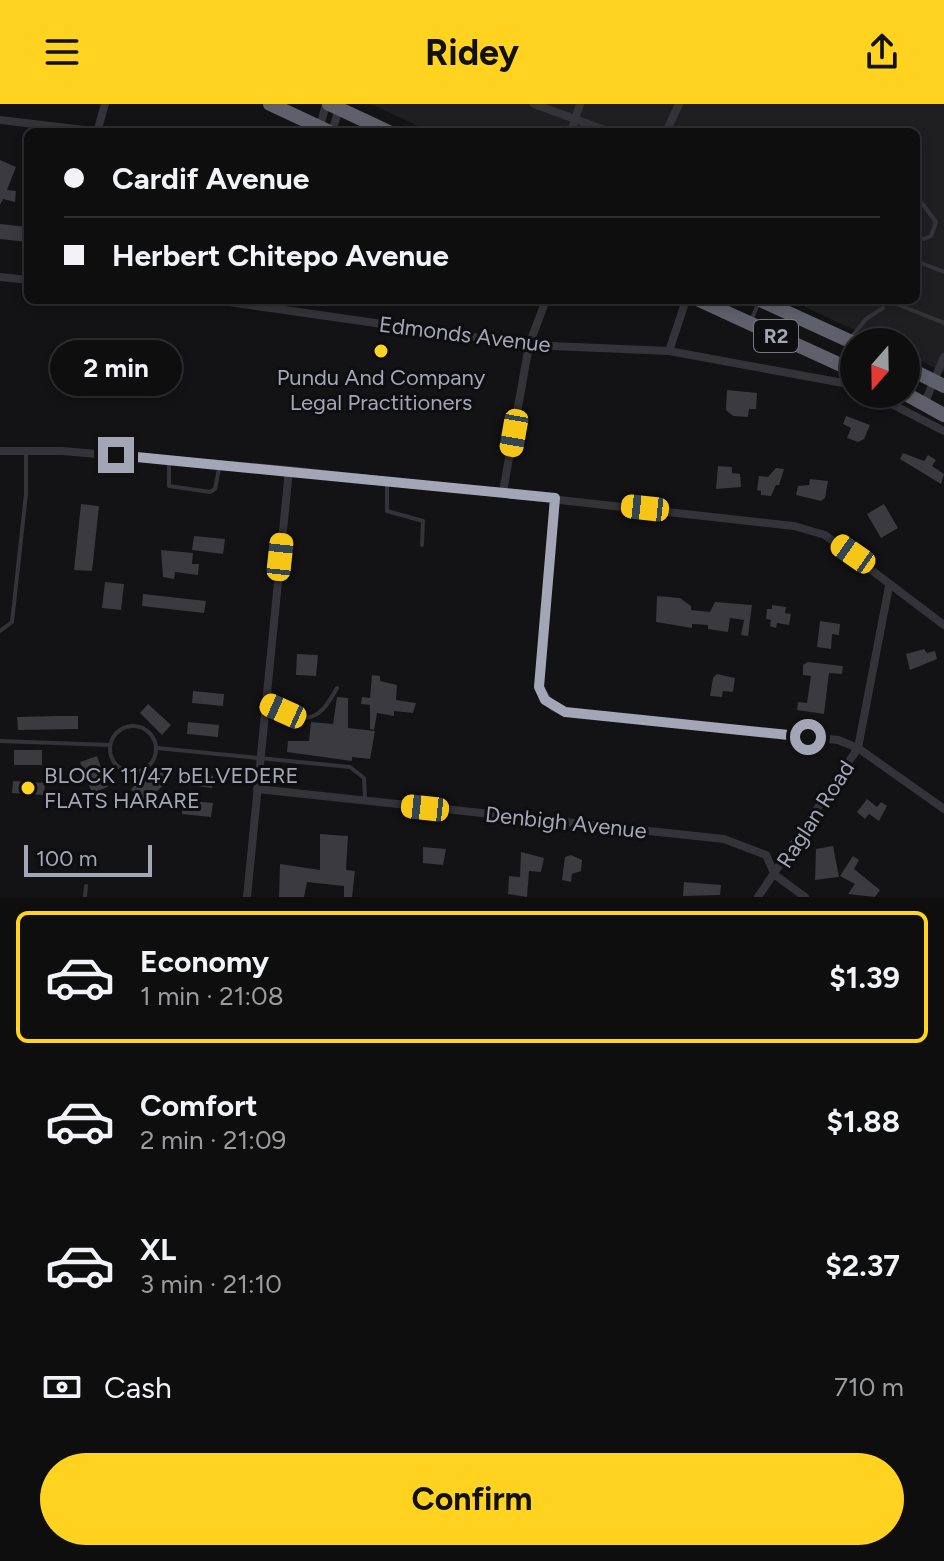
<!DOCTYPE html>
<meta charset="utf-8">
<style>
:root{--surface:#0e0e0f;--page:#171718;--text:#f1f3f6;--muted:#9b9c9e;--line:#2e2e2f;--accent:#ffd31f}
body{margin:0;font-family:Figtree,sans-serif;background:var(--page);color:var(--text);height:100vh;display:flex;flex-direction:column;font-size:30px;white-space:nowrap}
*{box-sizing:border-box;margin:0}
p{font-size:26px;color:var(--muted)}
.icon{flex:none;width:44px;height:44px;fill:none;stroke:currentColor;stroke-width:2;stroke-linecap:round;stroke-linejoin:round}
.map{position:relative;height:793px;overflow:hidden}
.panel{display:flex;flex-direction:column;background:var(--surface);flex:1}
.panel>*{flex:none}
.top-card{position:absolute;left:24px;top:24px;width:896px;height:176px;border-radius:12px;box-shadow:0 4px 12px #0003,0 0 0 2px var(--line);display:grid;align-content:center;height:176px;padding:0 40px;background:var(--surface)}
.needle{width:52px;rotate:200deg}
.tools{position:absolute;left:840px;top:224px;display:grid;gap:16px}
.tools a{display:grid;place-items:center;width:80px;height:80px;border-radius:50%;background:var(--surface);box-shadow:0 4px 12px #0003,0 0 0 2px var(--line);font-size:40px}
.scale{position:absolute;left:24px;bottom:20px;width:128px;box-sizing:border-box;padding-left:8px;border:4px solid #a3a6b6;border-top:0;font-size:22px;line-height:28px;white-space:nowrap;color:#a3a6b6;-webkit-text-stroke:6px #0e0d0f;paint-order:stroke}
.end{position:absolute;width:36px;height:36px;margin:-18px;border:10px solid #a3a6b6;background:#111;box-shadow:0 0 0 4px #111}
.from{border-radius:50%}
.bubble{position:absolute;height:56px;border-radius:28px;background:var(--surface);box-shadow:0 4px 12px #0003,0 0 0 2px var(--line);font-size:26px;font-weight:700;line-height:56px;text-align:center}
.car{position:absolute;width:24px;height:48px;margin:-24px -12px;border-radius:10px;box-shadow:0 0 6px 2px #0007;background:linear-gradient(#f5c518 24%,#345 0 40%,#f5c518 0 76%,#345 0 86%,#f5c518 0)}
.top-card b{display:flex;align-items:center;gap:28px;height:76px;font-size:30px}
.top-card b+b{border-top:2px solid var(--line)}
.top-card i{width:20px;height:20px;background:var(--text)}
ul{padding:14px 0 0;list-style:none}
li{display:flex;align-items:center;gap:24px;height:132px;margin:0 16px 12px;padding:0 24px;border:4px solid transparent;border-radius:12px}
li div{flex:1}
li b{display:block;font-size:30px}
li em{font-style:normal;font-weight:700}
li.on{border-color:var(--accent)}
li>.icon{width:72px;height:72px;stroke-width:1.5}
.pay{display:flex;align-items:center;gap:20px;height:88px;padding:0 40px;font-size:30px}
.pay p{margin-inline-start:auto}
.button{display:flex;gap:16px;margin-top:auto;padding:16px 40px}
.button a{flex:1;height:92px;border-radius:48px;background:var(--accent);color:#111;font-size:32px;font-weight:700;line-height:92px;text-align:center}
header{display:flex;justify-content:space-between;align-items:center;height:104px;padding:0 40px;background:var(--accent);color:#111;font-size:36px;font-weight:700}
.map>svg:first-child{display:block}
.built{fill:#1f1e21}
.building{fill:#3a3a3f}
.lines{fill:none;stroke-linecap:round;stroke-linejoin:round}
.lane{stroke:#333339;stroke-width:4}
.street{stroke:#333339;stroke-width:8}
.highway{stroke:#5f606b;stroke-width:14}
.route{stroke:#a3a6b6;stroke-width:10}
.poi-dot{fill:#ffd31f;stroke:#0e0d0f;stroke-width:3}
.labels{text-anchor:middle;stroke-width:6;stroke-linejoin:round;paint-order:stroke}
.shield{fill:#0e0d0f;stroke:#767884;stroke-width:2}
.shield-label{font-size:20px;font-weight:bold;fill:#a3a6b6}
.street-label{font-size:22px;fill:#a3a6b6;stroke:#0e0d0f}
.poi-label{font-size:22px;fill:#a3a6b6;stroke:#0e0d0f}
</style>
<header><svg class="icon" aria-label="menu" viewBox="0 0 24 24"><path d="M4 6h16M4 12h16M4 18h16"/></svg>Ridey<svg class="icon" aria-label="share" viewBox="0 0 24 24"><path d="M12 15V3M7 8l5-5 5 5M5 13v7h14v-7"/></svg></header>
<div class="map">
<svg width="944" height="793" viewBox="0 0 944 793">
<rect width="100%" height="100%" fill="#131214"/>
<polygon class="built" points="371,0 944,0 944,268 906,250 906,238 880,238 790,196 916,196 916,28 431,28"/>
<g class="building">
<polygon points="0,56 16,63 7,86 16,87 15,98 3,95 0,101"/>
<polygon points="0,120 28,123 28,138 0,135"/>
<polygon points="727,286 757,289 756,305 749,305 748,313 733,312 726,306"/>
<polygon points="846,312 870,321 864,335 858,338 847,334 851,324 843,320"/>
<polygon points="903,349 924,357 928,351 936,356 932,362 944,370 941,380 900,355"/>
<polygon points="718,362 732,363 732,369 740,370 741,383 716,385"/>
<polygon points="776,364 784,365 779,381 776,381 771,392 761,391 761,387 757,386 759,372 768,373"/>
<polygon points="810,375 828,377 825,394 821,397 796,391 798,382 809,381"/>
<polygon points="81,400 99,402 92,467 74,466"/>
<polygon points="884,400 898,424 881,434 867,410"/>
<polygon points="194,432 225,435 223,450 192,446"/>
<polygon points="161,446 193,449 192,460 199,460 198,471 175,468 174,475 163,473"/>
<polygon points="105,478 124,480 121,506 102,504"/>
<polygon points="143,490 206,497 204,509 142,502"/>
<polygon points="657,492 680,494 691,502 691,506 710,508 715,498 752,501 748,532 741,531 744,516 730,514 728,528 708,525 708,521 692,520 692,524 656,518"/>
<polygon points="772,501 786,503 785,509 791,510 789,521 777,519 776,524 770,522 771,516 766,515 767,505 772,505"/>
<polygon points="820,517 840,520 839,531 832,530 831,545 817,543"/>
<polygon points="924,545 927,549 935,547 937,555 910,566 906,550"/>
<polygon points="297,550 318,551 316,572 296,571"/>
<polygon points="808,558 843,562 842,570 829,569 824,610 797,606 798,598 807,599 811,572 803,571 803,561"/>
<polygon points="717,570 735,574 733,588 723,587 722,593 710,592 713,574"/>
<polygon points="372,571 380,572 380,577 397,581 396,596 416,599 413,609 394,607 394,612 377,609 374,626 370,625 370,601 361,600 362,593 370,594"/>
<polygon points="193,587 224,590 223,602 192,599"/>
<polygon points="337,593 348,594 348,624 375,627 370,655 352,653 352,657 287,648 288,637 309,637 311,618 333,620"/>
<polygon points="148,600 171,621 162,631 140,609"/>
<polygon points="58,612 78,612 78,625 18,626 17,613"/>
<polygon points="188,618 219,621 218,633 187,630"/>
<rect x="14" y="646" width="28" height="15"/>
<polygon points="97,652 108,683 92,689 80,658"/>
<polygon points="156,662 169,676 144,699 131,685"/>
<polygon points="183,668 213,672 212,684 182,680"/>
<polygon points="13,677 45,679 44,691 12,689"/>
<polygon points="867,695 877,703 881,698 887,702 879,717 869,710 865,715 857,708"/>
<polygon points="183,696 213,699 211,713 182,710"/>
<polygon points="320,730 348,732 346,766 355,767 352,793 344,793 344,782 307,778 304,793 279,793 280,760 320,766"/>
<polygon points="833,742 839,773 815,776 816,745"/>
<polygon points="423,743 446,745 443,761 423,759"/>
<polygon points="521,748 544,754 541,768 529,767 527,793 508,790 509,772 520,773"/>
<polygon points="571,751 582,756 581,767 572,770 571,778 562,776 565,753"/>
<polygon points="853,752 859,756 854,765 880,786 875,793 848,790 855,780 840,772"/>
<polygon points="684,778 721,781 720,791 683,792"/>
</g>
<g class="lines">
<g class="lane">
<polyline points="916,91 936,118 931,132 924,135 916,132"/>
<polyline points="916,157 944,168"/>
<polyline points="894,199 944,219"/>
<polyline points="751,217 758,200"/>
<polyline points="850,235 866,215 883,204"/>
<polyline points="169,358 169,382 210,388 215,385 220,360"/>
<polyline points="387,378 387,407 423,417 422,441"/>
<polyline points="0,527 12,518 26,390 26,346"/>
<path d="M 268,600 C 305,617 315,624 337,584"/>
<circle cx="133" cy="645" r="23"/>
<polyline points="0,637 110,641"/>
<polyline points="157,644 350,663 364,674 365,695"/>
<polyline points="85,793 86,782"/>
</g>
<g class="street">
<polyline points="534,0 610,28"/>
<polyline points="0,16 101,28"/>
<polyline points="320,23 326,0"/>
<polyline points="97,28 105,0"/>
<polyline points="332,28 340,1"/>
<polyline points="571,28 580,0"/>
<polyline points="666,28 679,0"/>
<polyline points="0,173 28,176"/>
<polyline points="215,196 529,241 669,247 854,281"/>
<polyline points="669,247 686,196"/>
<polyline points="872,290 944,327"/>
<polyline points="925,298 944,253"/>
<polyline points="0,347 62,347 289,366 794,422 825,431 944,521"/>
<polyline points="503,388 529,241 546,196"/>
<polyline points="555,394 539,583 553,603 565,608 838,636 858,644 944,705"/>
<polyline points="257,685 724,735 766,751 775,771 805,793"/>
<polyline points="247,793 289,366"/>
<polyline points="758,793 858,644 889,482"/>
</g>
<g class="highway">
<polyline points="270,0 330,28"/>
<polyline points="329,0 389,28"/>
<polyline points="699,196 854,267"/>
<polyline points="760,196 854,239"/>
<polyline points="906,263 944,282"/>
<polyline points="906,290 944,311"/>
</g>
</g>
<g class="lines">
<polyline class="route" points="116,351 555,394 539,583 545,596 565,608 808,633"/>
</g>
<g class="poi-dot">
<circle cx="381" cy="247" r="8"/>
<circle cx="28" cy="684" r="8"/>
</g>
<g class="labels">
<rect class="shield" x="754" y="216" width="44" height="32" rx="6"/>
<g class="shield-label">
<text x="776" y="239">R2</text>
</g>
<g class="street-label">
<text transform="translate(465 230) rotate(7)" y="8">Edmonds Avenue</text>
<text transform="translate(815 710) rotate(-57)" y="8">Raglan Road</text>
<text transform="translate(566 718) rotate(6)" y="8">Denbigh Avenue</text>
</g>
<g class="poi-label">
<text x="381" y="281">Pundu And Company<tspan x="381" dy="25">Legal Practitioners</tspan></text>
<text x="44" y="679" text-anchor="start">BLOCK 11/47 bELVEDERE<tspan x="44" dy="25">FLATS HARARE</tspan></text>
</g>
</g>
</svg>
<div class="tools">
<a><svg class="needle" viewBox="-14 -14 28 28"><path d="M0-13l5 13h-10z" fill="#e53935"/><path d="M0 13l5-13h-10z" fill="#9b9c9e"/></svg></a>
</div>
<div class="scale">100 m</div>
<i class="end from" style="left:808px;top:633px"></i>
<i class="end" style="left:116px;top:351px"></i>
<div class="bubble" style="left:50px;top:236px;width:132px">2 min</div>
<i class="car" style="left:514px;top:329px;rotate:190deg"></i>
<i class="car" style="left:645px;top:404px;rotate:276deg"></i>
<i class="car" style="left:853px;top:450px;rotate:305deg"></i>
<i class="car" style="left:280px;top:453px;rotate:6deg"></i>
<i class="car" style="left:283px;top:607px;rotate:294deg"></i>
<i class="car" style="left:425px;top:704px;rotate:276deg"></i>
<div class="top-card">
<b><i class="from"></i>Cardif Avenue</b>
<b><i></i>Herbert Chitepo Avenue</b>
</div>
</div>
<section class="panel">
<ul>
<li class="on"><svg class="icon" aria-label="car" viewBox="0 0 24 24"><path d="M5 17H2v-5l4-1 3-4h7l3 4 3 1v5h-3M9 17h6M6 11h13"/><circle cx="7" cy="17" r="2"/><circle cx="17" cy="17" r="2"/></svg><div><b>Economy</b><p>1 min · 21:08</p></div><em>$1.39</em></li>
<li><svg class="icon" aria-label="car" viewBox="0 0 24 24"><path d="M5 17H2v-5l4-1 3-4h7l3 4 3 1v5h-3M9 17h6M6 11h13"/><circle cx="7" cy="17" r="2"/><circle cx="17" cy="17" r="2"/></svg><div><b>Comfort</b><p>2 min · 21:09</p></div><em>$1.88</em></li>
<li><svg class="icon" aria-label="car" viewBox="0 0 24 24"><path d="M5 17H2v-5l4-1 3-4h7l3 4 3 1v5h-3M9 17h6M6 11h13"/><circle cx="7" cy="17" r="2"/><circle cx="17" cy="17" r="2"/></svg><div><b>XL</b><p>3 min · 21:10</p></div><em>$2.37</em></li>
</ul>
<div class="pay"><svg class="icon" aria-label="cash" viewBox="0 0 24 24"><path d="M3 7h18v10H3z"/><circle cx="12" cy="12" r="2"/></svg>Cash<p>710 m</p></div>
<div class="button"><a>Confirm</a></div>
</section>
